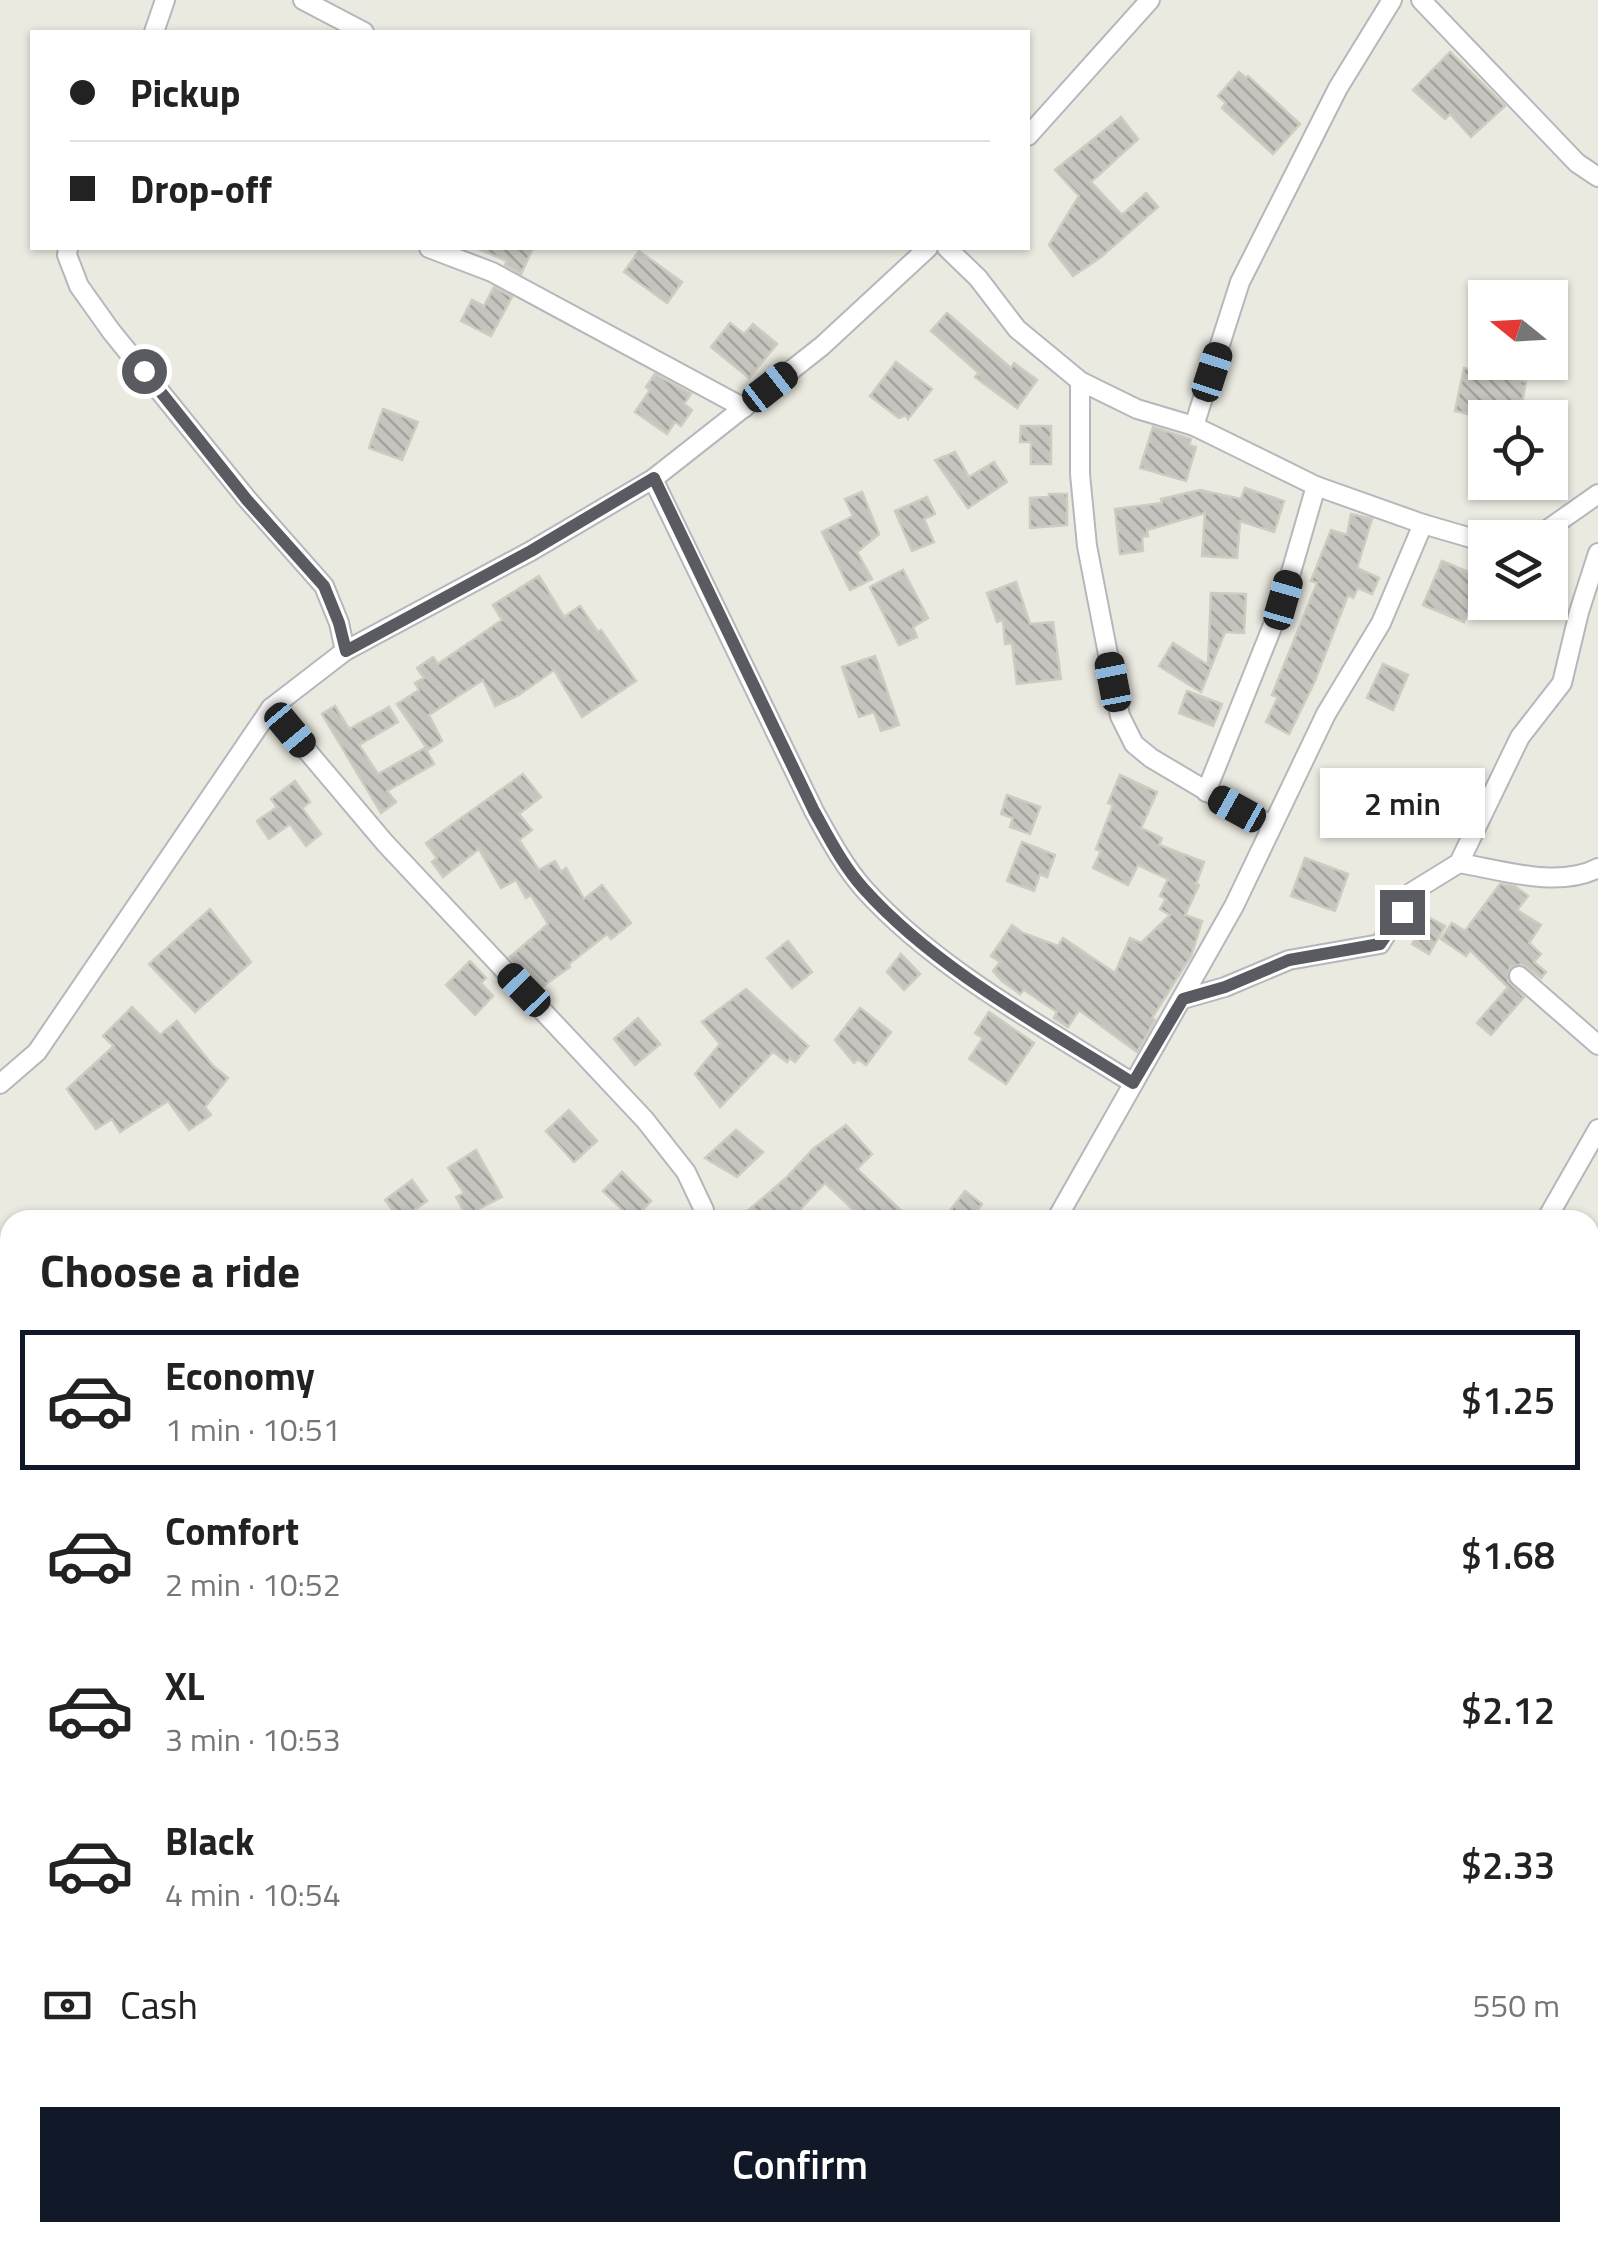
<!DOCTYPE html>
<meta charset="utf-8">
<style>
:root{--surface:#fff;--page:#f2f2f2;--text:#222;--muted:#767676;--line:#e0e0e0;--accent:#111827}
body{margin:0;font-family:"Titillium Web",sans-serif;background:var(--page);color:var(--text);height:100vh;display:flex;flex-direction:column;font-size:38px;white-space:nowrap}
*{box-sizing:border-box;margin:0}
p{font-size:32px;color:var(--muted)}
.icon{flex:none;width:55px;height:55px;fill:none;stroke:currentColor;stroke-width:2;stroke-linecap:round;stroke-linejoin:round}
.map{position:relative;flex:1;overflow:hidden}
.side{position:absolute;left:0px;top:1210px;width:1600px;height:1032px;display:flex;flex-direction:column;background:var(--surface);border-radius:30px 30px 0 0;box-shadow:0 2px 8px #0004}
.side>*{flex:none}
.top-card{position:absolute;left:30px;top:30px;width:1000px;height:220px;border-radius:0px;box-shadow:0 2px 8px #0004;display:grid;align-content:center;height:220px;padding:0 40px;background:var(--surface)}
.needle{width:65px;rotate:288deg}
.buttons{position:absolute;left:1468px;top:280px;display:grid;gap:20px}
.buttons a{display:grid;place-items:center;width:100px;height:100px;border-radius:0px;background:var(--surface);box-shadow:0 2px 8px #0004;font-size:50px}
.end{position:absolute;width:45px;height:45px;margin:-22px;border:12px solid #595b60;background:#fff;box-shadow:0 0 0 5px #fff}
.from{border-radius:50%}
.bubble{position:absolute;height:70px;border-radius:0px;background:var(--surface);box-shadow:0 2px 8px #0004;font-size:32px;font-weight:600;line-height:70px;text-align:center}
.car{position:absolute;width:30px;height:60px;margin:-30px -15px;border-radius:12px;box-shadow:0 0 8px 2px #0007;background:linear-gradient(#222 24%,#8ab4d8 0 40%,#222 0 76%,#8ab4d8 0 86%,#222 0)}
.top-card b{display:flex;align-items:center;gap:35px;height:95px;font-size:38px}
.top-card b+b{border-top:2px solid var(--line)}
.top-card i{width:25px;height:25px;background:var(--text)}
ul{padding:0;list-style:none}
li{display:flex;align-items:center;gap:30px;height:140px;margin:0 20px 15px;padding:0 20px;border:5px solid transparent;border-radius:0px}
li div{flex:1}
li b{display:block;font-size:38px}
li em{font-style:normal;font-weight:600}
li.current{border-color:var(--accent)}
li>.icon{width:90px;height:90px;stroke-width:1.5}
h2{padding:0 40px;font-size:45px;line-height:120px}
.pay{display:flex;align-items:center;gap:25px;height:110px;padding:0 40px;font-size:38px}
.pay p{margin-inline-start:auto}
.button{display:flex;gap:20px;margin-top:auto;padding:20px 40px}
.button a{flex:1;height:115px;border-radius:0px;background:var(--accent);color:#fff;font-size:40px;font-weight:600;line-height:115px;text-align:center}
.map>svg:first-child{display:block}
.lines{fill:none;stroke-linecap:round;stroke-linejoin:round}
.stream{stroke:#a6c8f5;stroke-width:6}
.building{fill:url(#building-back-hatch);stroke:#ceccc0;stroke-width:2.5}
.minor-casing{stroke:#b6b7bc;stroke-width:22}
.minor{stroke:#fff;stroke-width:18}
.route{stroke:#595b60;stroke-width:12}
</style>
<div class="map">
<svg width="1598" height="2242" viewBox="0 0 1598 2242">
<defs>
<pattern id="building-back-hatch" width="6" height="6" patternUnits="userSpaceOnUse" patternTransform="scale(2.5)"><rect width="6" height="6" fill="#c6c4be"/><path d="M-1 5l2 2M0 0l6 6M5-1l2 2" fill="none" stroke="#a4a29e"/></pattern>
</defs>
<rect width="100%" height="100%" fill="#ebeae1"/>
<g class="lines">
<g class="stream">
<polyline points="1590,2141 1598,2133"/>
<polyline points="1486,2242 1499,2232"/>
</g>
</g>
<g class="building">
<polygon points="1450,52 1505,106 1471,137 1450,114 1445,119 1413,90"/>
<polygon points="1239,72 1246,78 1248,76 1300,124 1273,154 1222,108 1226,103 1218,96"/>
<polygon points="1121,117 1138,139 1091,182 1122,215 1146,193 1158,207 1101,257 1073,276 1049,245 1079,196 1055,170"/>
<polygon points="476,248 533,248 521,274 505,265 507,261"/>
<polygon points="639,251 682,282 667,303 624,272"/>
<polygon points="494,287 512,297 491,336 461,321 472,300 484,306"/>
<polygon points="947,313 1011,368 1014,363 1037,380 1017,408 975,377 979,373 931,331"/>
<polygon points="730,323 744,334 753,324 777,344 749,378 711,347"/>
<polygon points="896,362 932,389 908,419 906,415 899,418 870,396"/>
<polygon points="1464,368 1526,382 1519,418 1483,411 1481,417 1455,411"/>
<polygon points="655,374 691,394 684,404 692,410 681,426 675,422 667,434 635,412 650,390 646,387"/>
<polygon points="383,409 418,422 402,460 369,448"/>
<polygon points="1021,426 1051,426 1051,464 1031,464 1031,442 1020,442"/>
<polygon points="1153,427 1191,439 1189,445 1196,447 1186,481 1140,468"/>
<polygon points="955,452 969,477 994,462 1007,482 968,508 935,460"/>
<polygon points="1245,488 1284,501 1274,532 1240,521 1237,558 1202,556 1205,513 1147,530 1148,536 1142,537 1143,551 1120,554 1115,509 1162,503 1161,499 1200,490 1241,499"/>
<polygon points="862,492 879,534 857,552 872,579 850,590 822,532 853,516 845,499"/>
<polygon points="1049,494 1067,494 1067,525 1030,528 1030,498 1049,497"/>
<polygon points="927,497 935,514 924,519 934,542 912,551 895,511"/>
<polygon points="1351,514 1372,519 1357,568 1379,578 1372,594 1358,588 1353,598 1348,595 1314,683 1289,734 1266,722 1278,697 1272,695 1317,583 1311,581 1331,530 1347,535"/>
<polygon points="1442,561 1483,578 1464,622 1423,605"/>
<polygon points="903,570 928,618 913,627 917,637 899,645 870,587"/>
<polygon points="539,576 564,617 580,606 598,632 601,630 636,681 582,717 554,670 519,695 495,706 483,680 429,715 442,741 428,750 397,704 419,690 415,683 424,678 417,668 433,657 438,664 502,620 493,605"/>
<polygon points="1016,582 1030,624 1053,622 1061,679 1017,684 1012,643 1005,644 1003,620 997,622 987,593"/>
<polygon points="1211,593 1246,594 1244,633 1225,632 1201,692 1159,666 1173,643 1208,665"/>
<polygon points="875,656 899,725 881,731 874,712 859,717 842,667"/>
<polygon points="1383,664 1408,675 1393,710 1367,698"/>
<polygon points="1187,691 1222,704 1213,726 1179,713"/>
<polygon points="335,706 349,729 389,707 398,722 359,745 378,774 425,748 434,764 387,791 396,802 381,813 322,714"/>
<polygon points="523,774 541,797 519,814 532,830 519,840 539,870 555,861 561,872 566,868 584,899 602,885 631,923 611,939 607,934 569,964 570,967 543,986 525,966 521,970 510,957 548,924 531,895 526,898 516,880 501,888 479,849 443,877 432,862 437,858 426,843"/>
<polygon points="1120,775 1157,792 1141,828 1162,838 1159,845 1204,862 1196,884 1199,885 1185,915 1202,921 1191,956 1152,1018 1155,1020 1137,1052 1079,1010 1068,1027 1054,1018 1057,1012 1024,990 1020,994 1002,981 993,971 1000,962 991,956 1012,925 1023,933 1058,946 1063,938 1115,973 1130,938 1141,943 1170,915 1160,909 1166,899 1160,896 1168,879 1138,865 1128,885 1093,868 1101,851 1096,849 1113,805 1108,803"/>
<polygon points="295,781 310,802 302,808 321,834 306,846 290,824 269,839 257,821 277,807 271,799"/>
<polygon points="1007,795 1040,807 1030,834 1010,827 1013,818 1001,814"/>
<polygon points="1022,842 1055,855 1047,877 1040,874 1034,891 1007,881"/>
<polygon points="1305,858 1348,874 1335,911 1291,896"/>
<polygon points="1500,884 1515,886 1528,896 1517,910 1541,925 1529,943 1541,954 1534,962 1546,972 1541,978 1522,964 1510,967 1508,981 1524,997 1491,1035 1477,1023 1508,987 1470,950 1466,956 1441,939 1452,923 1465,931"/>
<polygon points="210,909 251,962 195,1012 149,964"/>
<polygon points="1428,917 1445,926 1429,954 1412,944"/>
<polygon points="788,941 812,972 792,988 767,958"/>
<polygon points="901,954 920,974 904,990 887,972"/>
<polygon points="470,961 486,978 481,983 493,996 475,1015 446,985"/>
<polygon points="746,989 808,1046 795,1062 790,1058 787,1062 773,1052 720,1107 695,1074 720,1044 702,1022"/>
<polygon points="132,1007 160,1035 177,1021 213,1066 228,1078 205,1107 211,1115 189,1130 168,1101 120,1132 112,1119 96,1129 67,1089 114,1046 103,1036"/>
<polygon points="860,1008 891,1032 866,1065 858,1059 854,1063 835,1040"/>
<polygon points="989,1012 1034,1043 1006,1084 969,1059 983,1038 975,1033"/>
<polygon points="638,1018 660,1044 635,1065 614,1039"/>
<polygon points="569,1110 597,1141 574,1162 546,1131"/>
<polygon points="846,1125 872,1154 857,1169 911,1220 864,1220 825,1183 790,1220 737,1220 786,1178 813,1149"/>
<polygon points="736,1130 763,1152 737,1177 705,1158"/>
<polygon points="476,1150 502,1197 466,1215 456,1197 464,1193 448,1168"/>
<polygon points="622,1172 651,1201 633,1220 603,1191"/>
<polygon points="412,1180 427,1201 400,1220 385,1200"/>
<polygon points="965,1191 982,1204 970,1220 943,1220"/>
</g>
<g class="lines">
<g class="minor-casing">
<g id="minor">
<polyline points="303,0 364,32"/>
<polyline points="1421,0 1577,163 1598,177"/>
<polyline points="154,32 165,0"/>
<polyline points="1028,136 1150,0"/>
<polyline points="68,248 67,255 79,286 111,331 247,499 324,586 339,623 345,651"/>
<polyline points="429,248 492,272 744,408"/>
<polyline points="947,248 978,278 1017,329 1080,381 1137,409 1194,426 1316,486 1423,524 1485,542"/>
<polyline points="1080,381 1080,474 1087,546 1120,716 1134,744 1151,758 1237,809 1272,825"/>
<polyline points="1194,426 1240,282 1338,88 1392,0"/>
<path d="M 653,479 L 814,811 C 829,838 843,865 864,889 C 936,969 1042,1026 1133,1083"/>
<polyline points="1525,538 1544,532 1598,494"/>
<polyline points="271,708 385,843 645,1120 686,1172 704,1210 699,1220"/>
<polyline points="1206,792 1283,600 1316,486"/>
<path d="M 1459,863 C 1501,870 1558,889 1598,868"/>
<polyline points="1519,976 1598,1045"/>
<polyline points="1183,999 1225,987 1289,960 1380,944 1412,892 1459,863 1520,737 1562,683 1579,612 1598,553"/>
<polyline points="0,1084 37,1052 271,708 345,651 531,551 653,479 822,346 928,248"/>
<polyline points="1056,1220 1234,906 1326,714 1381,623 1423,524"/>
<polyline points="1546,1220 1598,1129"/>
<polyline points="0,1335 10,1346"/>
<polyline points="1590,1546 1598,1541"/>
<polyline points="1590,1576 1598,1585"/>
<polyline points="1590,1641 1598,1632"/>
<polyline points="1590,1947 1598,1959"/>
<polyline points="0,2191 10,2176"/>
<polyline points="433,2232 446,2242"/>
<polyline points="625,2242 631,2232"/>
</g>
</g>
<use href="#minor" class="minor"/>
</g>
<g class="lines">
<path class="route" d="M 144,371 L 247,500 L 324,586 L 339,623 L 346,651 L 531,551 L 654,478 L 814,811 C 829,838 843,866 864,889 C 936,969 1042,1026 1133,1083 L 1183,999 L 1225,987 L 1289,960 L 1380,944 L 1402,912"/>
</g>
</svg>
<div class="buttons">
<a><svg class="needle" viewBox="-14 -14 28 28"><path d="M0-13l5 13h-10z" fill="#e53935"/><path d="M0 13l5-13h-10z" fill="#767676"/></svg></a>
<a><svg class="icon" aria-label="locate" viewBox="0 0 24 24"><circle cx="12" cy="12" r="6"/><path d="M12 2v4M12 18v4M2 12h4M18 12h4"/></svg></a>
<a><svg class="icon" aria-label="layers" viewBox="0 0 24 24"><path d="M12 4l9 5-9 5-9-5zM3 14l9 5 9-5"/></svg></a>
</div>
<i class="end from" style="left:144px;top:371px"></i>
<i class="end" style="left:1402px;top:912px"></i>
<div class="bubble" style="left:1320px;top:768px;width:165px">2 min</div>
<i class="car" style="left:1212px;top:372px;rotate:18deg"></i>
<i class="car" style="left:770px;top:387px;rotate:52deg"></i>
<i class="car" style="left:1283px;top:600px;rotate:16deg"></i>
<i class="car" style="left:1113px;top:682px;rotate:349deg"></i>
<i class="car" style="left:290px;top:730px;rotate:140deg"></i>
<i class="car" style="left:1237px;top:809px;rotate:299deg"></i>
<i class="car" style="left:524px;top:990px;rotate:316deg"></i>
<div class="top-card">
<b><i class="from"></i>Pickup</b>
<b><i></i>Drop-off</b>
</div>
<section class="side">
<h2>Choose a ride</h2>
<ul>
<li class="current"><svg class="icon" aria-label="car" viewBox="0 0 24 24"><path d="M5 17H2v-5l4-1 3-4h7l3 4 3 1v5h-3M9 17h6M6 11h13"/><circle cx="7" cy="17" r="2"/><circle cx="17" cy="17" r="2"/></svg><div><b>Economy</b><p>1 min · 10:51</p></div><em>$1.25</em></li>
<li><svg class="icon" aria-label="car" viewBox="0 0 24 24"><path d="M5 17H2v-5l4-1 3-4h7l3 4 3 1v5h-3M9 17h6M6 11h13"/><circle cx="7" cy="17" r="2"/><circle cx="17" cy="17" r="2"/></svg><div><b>Comfort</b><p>2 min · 10:52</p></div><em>$1.68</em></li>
<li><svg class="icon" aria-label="car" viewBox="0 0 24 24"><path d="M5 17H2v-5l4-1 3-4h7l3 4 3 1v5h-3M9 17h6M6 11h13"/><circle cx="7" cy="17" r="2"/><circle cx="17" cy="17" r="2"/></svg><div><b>XL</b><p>3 min · 10:53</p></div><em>$2.12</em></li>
<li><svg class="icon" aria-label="car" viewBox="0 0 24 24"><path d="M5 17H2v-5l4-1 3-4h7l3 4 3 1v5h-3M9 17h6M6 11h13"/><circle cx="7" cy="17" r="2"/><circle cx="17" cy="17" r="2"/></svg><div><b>Black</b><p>4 min · 10:54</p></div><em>$2.33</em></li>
</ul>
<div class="pay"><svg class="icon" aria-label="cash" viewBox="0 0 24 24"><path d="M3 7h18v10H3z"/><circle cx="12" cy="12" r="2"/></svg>Cash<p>550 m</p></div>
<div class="button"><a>Confirm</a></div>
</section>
</div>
